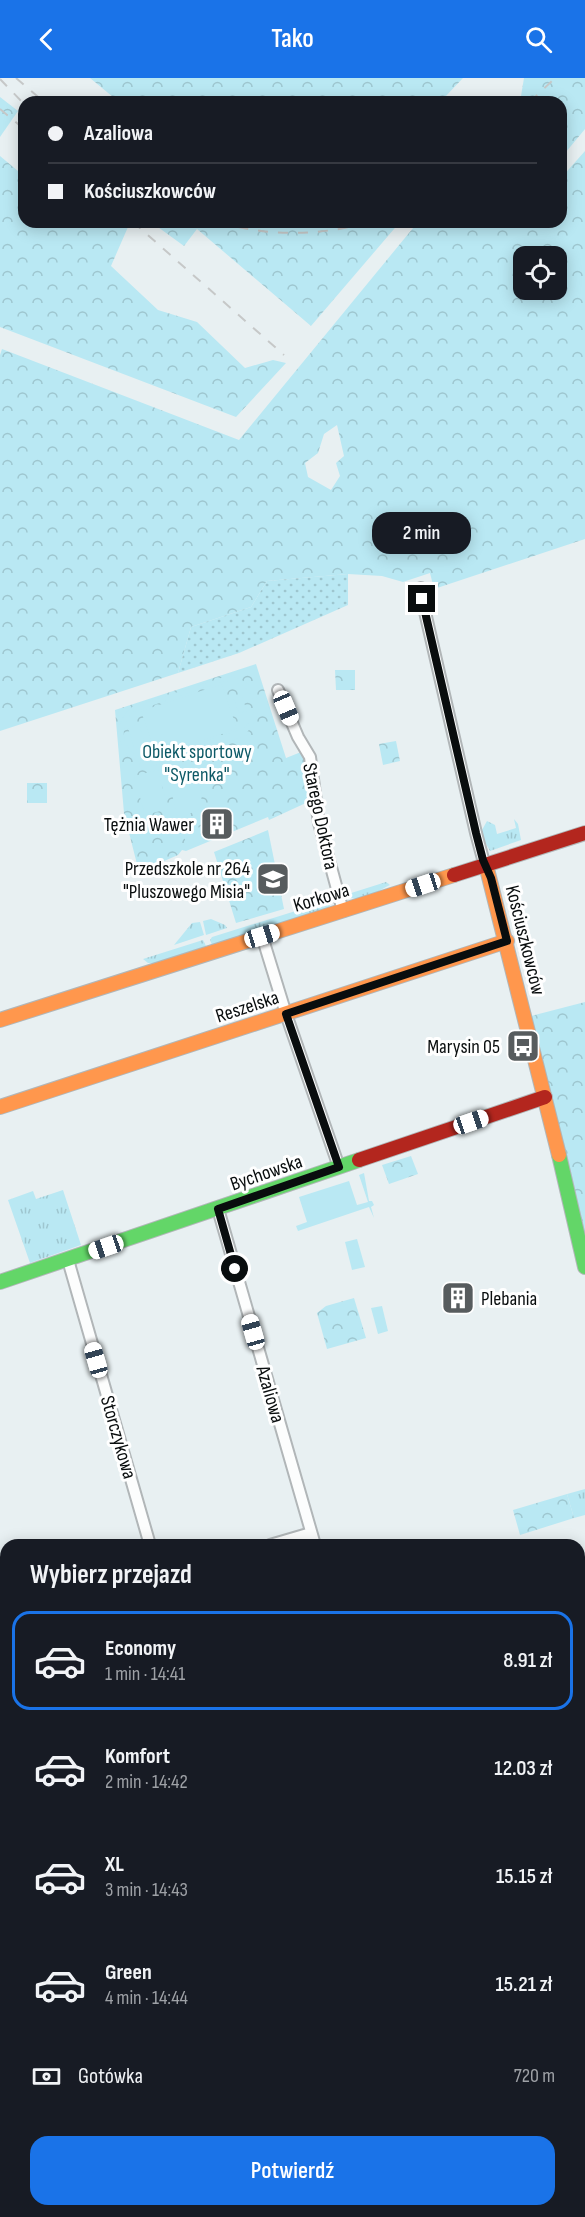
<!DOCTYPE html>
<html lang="pl">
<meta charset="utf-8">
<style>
:root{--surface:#171b24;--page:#242831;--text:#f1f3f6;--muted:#9ea1a6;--line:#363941;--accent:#1a73e8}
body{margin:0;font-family:"Sofia Sans Condensed",sans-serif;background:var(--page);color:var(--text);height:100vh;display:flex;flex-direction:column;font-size:22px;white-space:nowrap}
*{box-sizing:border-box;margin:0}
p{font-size:20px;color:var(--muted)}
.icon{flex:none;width:33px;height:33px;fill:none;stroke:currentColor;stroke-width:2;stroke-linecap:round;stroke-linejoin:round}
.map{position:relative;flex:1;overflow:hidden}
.drawer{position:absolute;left:0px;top:1461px;width:585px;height:678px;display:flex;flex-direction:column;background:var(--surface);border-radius:18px 18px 0 0;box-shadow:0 3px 15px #0003}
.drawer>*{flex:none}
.banner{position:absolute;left:18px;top:18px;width:549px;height:132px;border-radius:18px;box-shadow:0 3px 15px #0003;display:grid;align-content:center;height:132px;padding:0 30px;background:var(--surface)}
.buttons{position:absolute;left:513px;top:168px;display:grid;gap:12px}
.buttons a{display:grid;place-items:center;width:54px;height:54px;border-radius:12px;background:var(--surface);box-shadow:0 3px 15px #0003;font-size:30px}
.end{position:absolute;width:27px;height:27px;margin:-14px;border:8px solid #090d0e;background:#fff;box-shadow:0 0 0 3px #fff}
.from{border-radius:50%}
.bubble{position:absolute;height:42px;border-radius:18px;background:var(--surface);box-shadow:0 3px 15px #0003;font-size:20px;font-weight:600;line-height:42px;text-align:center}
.car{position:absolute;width:18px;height:36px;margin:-18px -9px;border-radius:8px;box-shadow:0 0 4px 2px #0007;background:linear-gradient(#fff 24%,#345 0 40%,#fff 0 76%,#345 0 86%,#fff 0)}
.banner b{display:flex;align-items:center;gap:21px;height:57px;font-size:22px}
.banner b+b{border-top:2px solid var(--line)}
.banner i{width:15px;height:15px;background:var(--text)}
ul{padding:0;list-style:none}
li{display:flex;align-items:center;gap:18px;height:99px;margin:0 12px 9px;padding:0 18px;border:3px solid transparent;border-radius:18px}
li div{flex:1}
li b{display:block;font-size:22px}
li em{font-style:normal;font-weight:600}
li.active{border-color:var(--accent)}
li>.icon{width:54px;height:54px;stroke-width:1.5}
h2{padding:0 30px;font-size:27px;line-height:72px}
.pay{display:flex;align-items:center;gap:15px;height:66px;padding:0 30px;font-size:22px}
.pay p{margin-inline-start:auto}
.cta{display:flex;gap:12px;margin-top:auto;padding:12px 30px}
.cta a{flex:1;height:69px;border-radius:18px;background:var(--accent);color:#fff;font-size:24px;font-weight:600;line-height:69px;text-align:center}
header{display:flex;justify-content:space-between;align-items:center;height:78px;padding:0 30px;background:var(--accent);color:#fff;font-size:27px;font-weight:600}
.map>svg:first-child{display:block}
.grass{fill:url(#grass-tufts)}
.forest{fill:url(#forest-crowns);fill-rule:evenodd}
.garden{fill:url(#garden-dots)}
.pitch{fill:#b9e8f3;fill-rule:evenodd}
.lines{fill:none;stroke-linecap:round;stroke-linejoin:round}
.street-casing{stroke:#b1b6b8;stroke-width:14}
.fast-casing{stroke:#b1b6b8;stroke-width:16}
.slow-casing{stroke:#b1b6b8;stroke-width:16}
.jam-casing{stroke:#b1b6b8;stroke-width:16}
.street{stroke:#fcfdfd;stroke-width:10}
.fast{stroke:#63d668;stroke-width:14}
.slow{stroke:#ff974d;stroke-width:14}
.jam{stroke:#b3261e;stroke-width:14}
.rail{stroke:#c6c8c8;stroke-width:2;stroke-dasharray:10 10;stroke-linecap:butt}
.route{stroke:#090d0e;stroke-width:8}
.labels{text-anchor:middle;stroke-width:6;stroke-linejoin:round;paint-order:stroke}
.park-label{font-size:20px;fill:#0e5a67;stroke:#fff}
.street-label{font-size:20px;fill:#090d0e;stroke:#fff}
.poi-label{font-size:20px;fill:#090d0e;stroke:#fff;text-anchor:end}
</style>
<header><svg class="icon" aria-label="back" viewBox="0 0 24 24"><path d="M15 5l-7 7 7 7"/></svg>Tako<svg class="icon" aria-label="search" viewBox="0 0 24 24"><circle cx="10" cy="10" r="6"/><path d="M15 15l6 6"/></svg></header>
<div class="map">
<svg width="585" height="2139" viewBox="0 0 585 2139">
<defs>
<pattern id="grass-tufts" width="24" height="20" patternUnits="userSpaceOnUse" patternTransform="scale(1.5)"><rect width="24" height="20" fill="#b9e8f3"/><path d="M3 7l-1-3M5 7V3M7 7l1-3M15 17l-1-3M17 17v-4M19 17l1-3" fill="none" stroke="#9ec6cf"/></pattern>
<pattern id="forest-crowns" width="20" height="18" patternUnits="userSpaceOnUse" patternTransform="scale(1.5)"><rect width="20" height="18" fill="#b9e8f3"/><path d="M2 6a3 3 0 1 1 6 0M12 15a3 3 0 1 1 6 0" fill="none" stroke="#9ec6cf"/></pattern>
<pattern id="garden-dots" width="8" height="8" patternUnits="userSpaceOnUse" patternTransform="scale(1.5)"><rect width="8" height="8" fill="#b9e8f3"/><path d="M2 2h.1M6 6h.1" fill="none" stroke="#9ec6cf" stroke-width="1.8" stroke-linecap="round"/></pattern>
</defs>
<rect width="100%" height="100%" fill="#e8f0f2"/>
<g class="grass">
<polygon points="514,741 518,746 521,762 490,773 486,766 483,767 482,752 487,743 495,747 497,756 516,750"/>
<path d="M 386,804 L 390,807 C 378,813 357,827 345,817 Z"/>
<polygon points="334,821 328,830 212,867 210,862 212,859"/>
<polygon points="211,841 225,847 227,850 206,857 203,843"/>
<polygon points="200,844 204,857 174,867 192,845"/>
<polygon points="203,862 206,868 155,885 148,885 143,881"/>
<polygon points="63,1112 81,1167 30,1185 8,1122 33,1113 36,1121"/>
<polygon points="585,1411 585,1437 574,1440 567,1416"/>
</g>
<g class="forest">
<polygon points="90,0 463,0 445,19 452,24 119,24"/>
<polygon points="524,0 585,0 585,51 561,80 561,24 520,24"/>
<polygon points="0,19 18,33 0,59"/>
<path d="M 585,73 L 585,461 L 434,511 L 430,495 L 403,504 L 382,498 L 348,496 L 267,503 L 251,529 L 191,549 L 178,595 L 0,653 L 0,277 L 2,271 L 239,362 L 418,144 L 561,144 L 561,100 ZM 524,178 L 556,178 L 556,212 L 524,212 ZM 337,347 L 344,378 L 336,385 L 340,398 L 331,412 L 308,399 L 305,385 L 318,375 L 324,356 Z"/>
<path d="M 0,78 L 24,98 L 24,144 L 79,144 L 82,146 C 99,143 113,143 128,149 L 111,188 L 158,232 L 197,244 L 245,290 L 273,282 L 286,285 L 236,339 L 0,249 Z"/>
<polygon points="151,144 400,144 311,248 197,151 184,168"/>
<polygon points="256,586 286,680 301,674 306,684 308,724 269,742 268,739 186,773 182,772 178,777 139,794 124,735 115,632"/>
<polygon points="335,592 355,592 355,612 336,612"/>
<polygon points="396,663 400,683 383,687 379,666"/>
<rect x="27" y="705" width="20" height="20"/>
<polygon points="268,752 284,831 236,845 214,774"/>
<polygon points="585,924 585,1173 531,938"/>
<polygon points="411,1078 418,1096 389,1106 382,1087"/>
<polygon points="354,1220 366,1260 327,1271 317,1235 326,1228"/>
<polygon points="567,1416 574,1440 520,1457 513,1432"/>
</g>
<polygon class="garden" points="348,496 348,527 239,575 178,595 191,549 251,529 267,503"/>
<g class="pitch">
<path d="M 227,598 C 258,600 269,634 247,654 L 248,657 L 141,692 L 139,686 L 141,685 C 116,675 111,646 132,629 ZM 224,603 C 252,602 264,632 244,650 L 154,681 C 126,683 114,653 133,634 Z"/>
<polygon points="222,606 237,651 156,678 141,633"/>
<polygon points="241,616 247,633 239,635 233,619"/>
<polygon points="139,646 146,669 135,672 128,650"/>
<path d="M 185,686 C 200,699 204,713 200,731 L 178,741 L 166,692 Z"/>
<polygon points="158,692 168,731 145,737 134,698"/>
<polygon points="198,748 205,763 188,769 182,754"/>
<polygon points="364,1095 369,1123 372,1123 374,1127 371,1129 374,1140 369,1129 298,1153 296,1148 307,1144 299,1119 349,1103 357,1127 368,1124 359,1097"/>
<polygon points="357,1161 365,1189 352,1192 345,1164"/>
<polygon points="382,1228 388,1253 378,1256 371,1230"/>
</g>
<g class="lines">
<g class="street-casing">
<g id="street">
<polyline points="421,510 422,521 476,755 483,781 486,787"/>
<polyline points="278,612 298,659 310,679 319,745 343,833"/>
<polyline points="262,858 286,936 339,1089"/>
<polyline points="218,1131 315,1467"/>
<polyline points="68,1182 150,1467"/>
<polyline points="270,1467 311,1455"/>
<polyline points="579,1504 585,1503"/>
<polyline points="0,1527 6,1547"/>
<polyline points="0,1676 6,1674"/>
<polyline points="579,1839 585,1859"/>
<polyline points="579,1898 585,1897"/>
<polyline points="0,1992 6,1990"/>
<polyline points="0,2118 6,2139"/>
<polyline points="579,2129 585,2127"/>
<polyline points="177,2133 179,2139"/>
<polyline points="344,2133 346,2139"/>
<polyline points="512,2133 514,2139"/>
<polyline points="544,2139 565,2133"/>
</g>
</g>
<g class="fast-casing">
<g id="fast">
<polyline points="559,1077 585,1189"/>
<polyline points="0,1204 359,1082"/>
</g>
</g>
<g class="slow-casing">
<g id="slow">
<polyline points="486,787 559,1077"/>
<polyline points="0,942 454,797"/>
<polyline points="0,1029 507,863"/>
</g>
</g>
<g class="jam-casing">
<g id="jam">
<polyline points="454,797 585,755"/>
<polyline points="359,1082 545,1019"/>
</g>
</g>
<use href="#street" class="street"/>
<use href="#fast" class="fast"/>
<use href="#slow" class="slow"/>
<use href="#jam" class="jam"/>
<g class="rail">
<polyline points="16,0 44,24"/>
<polyline points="0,1 24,26"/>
<polyline points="530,24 555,0"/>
<polyline points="0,31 24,51"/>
<polyline points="133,144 284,277"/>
<path d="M 219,144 C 269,159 320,158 370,144"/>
</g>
</g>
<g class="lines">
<polyline class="route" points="235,1191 218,1131 339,1089 286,936 507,863 491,800 483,782 476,755 422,521"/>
</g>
<defs>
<g id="building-square" transform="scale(1.725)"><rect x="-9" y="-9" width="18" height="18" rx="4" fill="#575c5e" stroke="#fff"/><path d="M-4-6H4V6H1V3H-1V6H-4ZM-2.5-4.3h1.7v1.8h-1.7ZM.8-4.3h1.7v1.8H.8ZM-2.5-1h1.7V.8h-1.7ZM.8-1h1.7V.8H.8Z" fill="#fff"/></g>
<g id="school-square" transform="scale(1.725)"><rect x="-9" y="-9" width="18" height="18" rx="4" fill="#575c5e" stroke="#fff"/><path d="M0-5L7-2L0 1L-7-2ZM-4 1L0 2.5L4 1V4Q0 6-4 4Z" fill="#fff"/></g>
<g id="bus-square" transform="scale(1.725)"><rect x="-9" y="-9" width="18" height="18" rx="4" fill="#575c5e" stroke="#fff"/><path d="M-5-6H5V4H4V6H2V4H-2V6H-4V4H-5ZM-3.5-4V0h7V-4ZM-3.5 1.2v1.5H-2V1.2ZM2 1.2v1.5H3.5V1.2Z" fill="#fff"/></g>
</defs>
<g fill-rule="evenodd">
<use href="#building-square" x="217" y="746"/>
<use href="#school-square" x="273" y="801"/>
<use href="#bus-square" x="523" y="968"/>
<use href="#building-square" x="458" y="1220"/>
</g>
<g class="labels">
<g class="park-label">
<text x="197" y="680">Obiekt sportowy<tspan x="197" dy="23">"Syrenka"</tspan></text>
</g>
<g class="street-label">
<text transform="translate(321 738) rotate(78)" y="7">Starego Doktora</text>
<text transform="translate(321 819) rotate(-17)" y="7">Korkowa</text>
<text transform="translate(526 862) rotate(76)" y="7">Kościuszkowców</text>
<text transform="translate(247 928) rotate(-18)" y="7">Reszelska</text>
<text transform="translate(266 1094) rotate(-19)" y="7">Bychowska</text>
<text transform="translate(271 1316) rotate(74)" y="7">Azaliowa</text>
<text transform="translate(119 1359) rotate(74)" y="7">Storczykowa</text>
</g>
<g class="poi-label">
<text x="194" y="753">Tężnia Wawer</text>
<text x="250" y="797">Przedszkole nr 264<tspan x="250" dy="23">"Pluszowego Misia"</tspan></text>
<text x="500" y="975">Marysin 05</text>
<text x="481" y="1227" text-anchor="start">Plebania</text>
</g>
</g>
</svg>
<div class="buttons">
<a><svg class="icon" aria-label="locate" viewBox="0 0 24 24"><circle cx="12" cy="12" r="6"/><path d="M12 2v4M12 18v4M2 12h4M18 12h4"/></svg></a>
</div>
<i class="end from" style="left:235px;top:1191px"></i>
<i class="end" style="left:422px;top:521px"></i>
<div class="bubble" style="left:372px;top:434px;width:99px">2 min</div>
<i class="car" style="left:286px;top:630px;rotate:157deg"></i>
<i class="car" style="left:423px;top:807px;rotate:252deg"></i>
<i class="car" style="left:262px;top:858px;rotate:73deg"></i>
<i class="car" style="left:471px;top:1044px;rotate:71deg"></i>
<i class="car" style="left:106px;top:1169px;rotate:251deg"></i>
<i class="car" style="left:253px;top:1254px;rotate:344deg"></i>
<i class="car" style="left:96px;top:1282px;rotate:344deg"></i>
<div class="banner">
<b><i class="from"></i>Azaliowa</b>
<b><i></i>Kościuszkowców</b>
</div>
<section class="drawer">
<h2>Wybierz przejazd</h2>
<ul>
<li class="active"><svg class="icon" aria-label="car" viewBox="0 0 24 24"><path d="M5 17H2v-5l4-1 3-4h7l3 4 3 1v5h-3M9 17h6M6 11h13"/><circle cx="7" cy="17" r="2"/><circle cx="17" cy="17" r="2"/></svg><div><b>Economy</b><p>1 min · 14:41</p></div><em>8.91 zł</em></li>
<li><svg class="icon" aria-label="car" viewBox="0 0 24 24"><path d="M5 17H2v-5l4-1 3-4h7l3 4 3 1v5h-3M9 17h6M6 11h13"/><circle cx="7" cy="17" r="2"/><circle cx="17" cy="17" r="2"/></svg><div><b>Komfort</b><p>2 min · 14:42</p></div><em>12.03 zł</em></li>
<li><svg class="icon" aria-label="car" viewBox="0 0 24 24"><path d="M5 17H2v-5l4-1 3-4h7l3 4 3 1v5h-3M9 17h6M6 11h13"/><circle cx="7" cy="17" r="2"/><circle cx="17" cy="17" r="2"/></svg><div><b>XL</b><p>3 min · 14:43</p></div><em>15.15 zł</em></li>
<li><svg class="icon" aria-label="car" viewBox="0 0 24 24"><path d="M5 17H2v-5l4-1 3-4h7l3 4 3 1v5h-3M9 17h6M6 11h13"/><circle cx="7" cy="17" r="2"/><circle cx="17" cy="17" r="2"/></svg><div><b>Green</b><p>4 min · 14:44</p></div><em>15.21 zł</em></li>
</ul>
<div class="pay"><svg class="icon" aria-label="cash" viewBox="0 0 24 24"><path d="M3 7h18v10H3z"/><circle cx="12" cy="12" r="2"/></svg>Gotówka<p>720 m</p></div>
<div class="cta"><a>Potwierdź</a></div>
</section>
</div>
